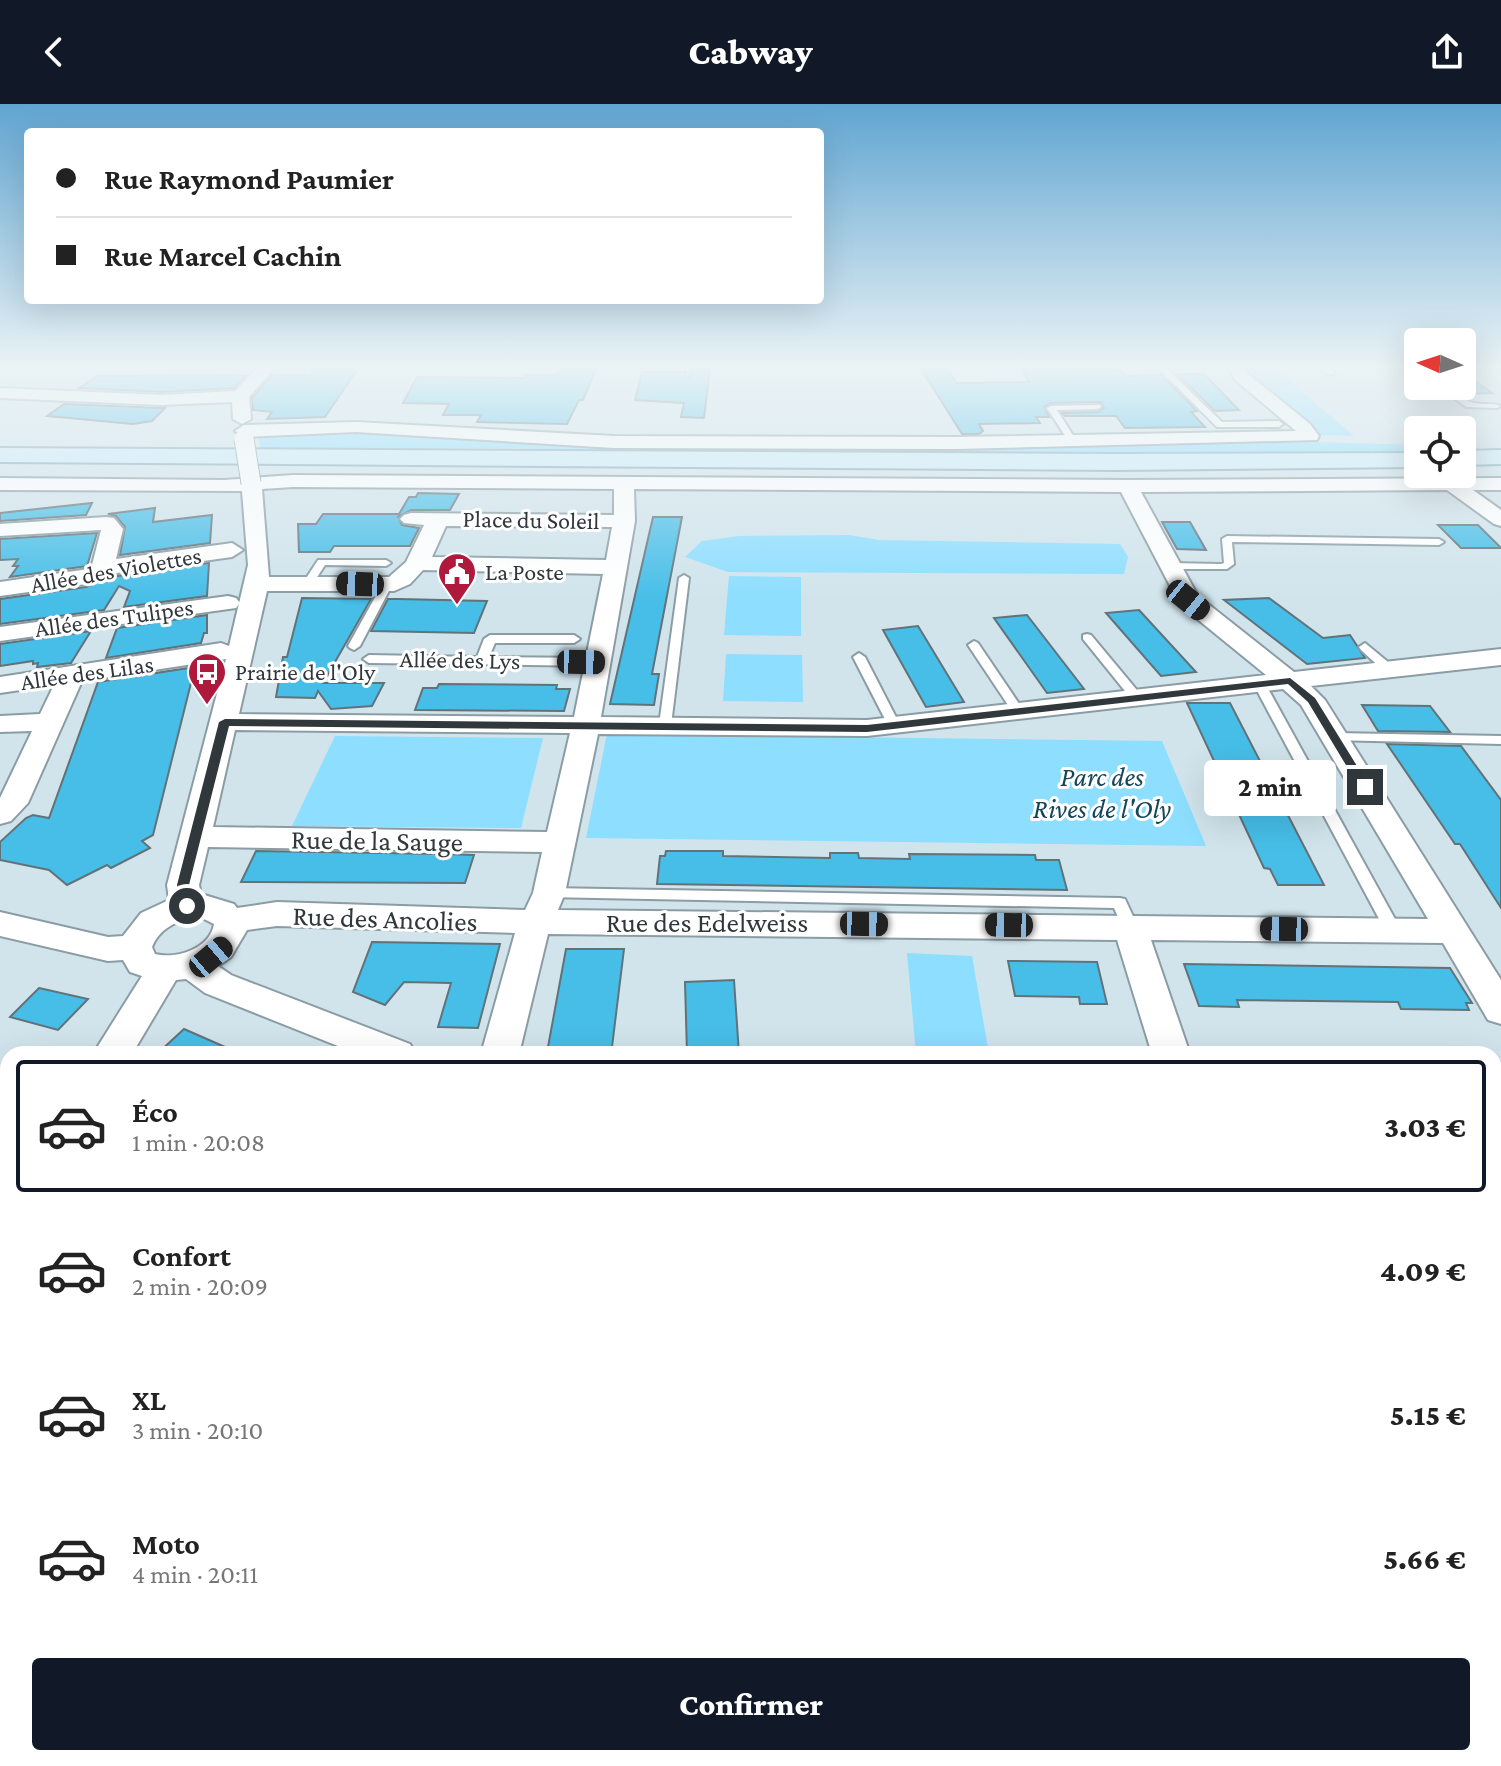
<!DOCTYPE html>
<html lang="fr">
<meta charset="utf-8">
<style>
:root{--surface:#fff;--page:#f2f2f2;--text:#222;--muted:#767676;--line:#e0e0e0;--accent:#111827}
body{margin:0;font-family:"Crimson Pro",serif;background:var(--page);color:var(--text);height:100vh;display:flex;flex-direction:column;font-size:30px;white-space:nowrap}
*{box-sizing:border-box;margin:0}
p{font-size:26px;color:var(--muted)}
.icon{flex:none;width:44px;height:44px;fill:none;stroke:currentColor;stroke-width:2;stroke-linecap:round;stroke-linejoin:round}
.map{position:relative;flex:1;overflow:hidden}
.sheet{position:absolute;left:0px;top:942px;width:1502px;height:720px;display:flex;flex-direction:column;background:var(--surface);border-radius:24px 24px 0 0;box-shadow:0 8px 32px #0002}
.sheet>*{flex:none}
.hud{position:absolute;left:24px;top:24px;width:800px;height:176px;border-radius:8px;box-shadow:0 8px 32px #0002;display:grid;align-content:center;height:176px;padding:0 32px;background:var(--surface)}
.needle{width:52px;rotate:273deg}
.fabs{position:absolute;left:1404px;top:224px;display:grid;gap:16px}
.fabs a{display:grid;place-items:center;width:72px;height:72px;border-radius:8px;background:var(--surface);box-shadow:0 8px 32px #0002;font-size:40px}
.end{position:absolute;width:36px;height:36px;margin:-18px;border:10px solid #31383c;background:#fff;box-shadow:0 0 0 4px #fff}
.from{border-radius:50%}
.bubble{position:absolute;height:56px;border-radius:8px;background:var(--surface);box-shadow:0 8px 32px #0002;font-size:26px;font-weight:800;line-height:56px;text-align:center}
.car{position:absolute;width:24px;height:48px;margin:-24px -12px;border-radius:10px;box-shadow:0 0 6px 2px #0007;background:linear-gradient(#222 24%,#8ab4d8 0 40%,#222 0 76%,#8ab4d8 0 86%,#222 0)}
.hud b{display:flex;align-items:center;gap:28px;height:76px;font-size:30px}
.hud b+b{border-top:2px solid var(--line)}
.hud i{width:20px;height:20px;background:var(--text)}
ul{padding:14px 0 0;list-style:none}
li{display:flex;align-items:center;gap:24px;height:132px;margin:0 16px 12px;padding:0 16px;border:4px solid transparent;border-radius:8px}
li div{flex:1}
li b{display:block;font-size:30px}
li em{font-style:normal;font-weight:800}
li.current{border-color:var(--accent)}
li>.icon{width:72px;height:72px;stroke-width:1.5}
.primary-button{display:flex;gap:16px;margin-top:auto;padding:16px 32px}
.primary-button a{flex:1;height:92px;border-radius:8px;background:var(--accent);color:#fff;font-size:32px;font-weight:800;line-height:92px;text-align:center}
header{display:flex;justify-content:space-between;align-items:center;height:104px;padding:0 32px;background:var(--accent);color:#fff;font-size:36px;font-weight:800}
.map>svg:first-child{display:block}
.green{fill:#8ddeff}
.building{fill:#46bee8;stroke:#627279;stroke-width:2}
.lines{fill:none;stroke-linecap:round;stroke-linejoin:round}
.lane-casing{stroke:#8b9ca4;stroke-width:4}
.street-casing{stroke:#8b9ca4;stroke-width:4}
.primary-casing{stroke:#80a5b5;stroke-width:4}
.lane{fill:#fff;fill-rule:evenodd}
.street{fill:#fff;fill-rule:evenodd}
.primary{fill:#cdecfa;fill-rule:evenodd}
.street-bridge-casing{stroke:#8b9ca4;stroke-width:21;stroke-linecap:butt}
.street-bridge{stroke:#fff;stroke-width:19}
.route{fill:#31383c}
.labels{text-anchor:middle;stroke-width:6;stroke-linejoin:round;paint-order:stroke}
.far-street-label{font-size:24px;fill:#31383c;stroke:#fff}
.far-poi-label{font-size:24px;fill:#31383c;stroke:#fff;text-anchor:start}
.park-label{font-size:28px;font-style:italic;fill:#134658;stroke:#fff}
.street-label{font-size:28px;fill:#31383c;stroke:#fff}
</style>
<header><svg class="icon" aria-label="back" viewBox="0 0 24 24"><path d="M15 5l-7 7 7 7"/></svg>Cabway<svg class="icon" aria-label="share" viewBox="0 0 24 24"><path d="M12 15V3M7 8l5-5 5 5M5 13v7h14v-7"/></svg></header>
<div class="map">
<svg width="1501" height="1662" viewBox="0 0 1501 1662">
<rect width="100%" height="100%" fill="#d1e4ec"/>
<g class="green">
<polygon points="1244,263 1273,263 1354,332 1319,331 1245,268"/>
<polygon points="345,329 860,340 1125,341 1314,338 1418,341 1418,350 1127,352 462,344 261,347 258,334 265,330"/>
<polygon points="849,431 879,436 1120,440 1128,453 1124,470 728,468 685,453 702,437 739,432"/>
<polygon points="729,472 801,473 801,532 724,531"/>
<polygon points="726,550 802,551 803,598 723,597"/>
<polygon points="607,630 1162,637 1206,742 586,734"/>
<polygon points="335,632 543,634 521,724 292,722"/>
<polygon points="907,849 972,852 989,950 916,950"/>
</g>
<g class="building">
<polygon points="691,263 710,263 704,314 681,313 684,299 635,296 642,268 686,268 686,274 689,274"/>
<polygon points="920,263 947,263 956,279 1029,278 1020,263 1079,263 1081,266 1120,266 1125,272 1161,271 1197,307 1191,308 1205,323 1125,324 1116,312 1065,312 1062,309 1098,308 1104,304 1100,298 1051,299 1044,303 1049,313 1036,313 1040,319 979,320 983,327 979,330 962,330"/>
<polygon points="561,264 596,265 583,296 579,296 567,320 477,318 481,311 443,311 449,300 403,299 417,273 524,274 525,271 557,271"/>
<polygon points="313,266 357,266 325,313 267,315 272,308 253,306 252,294 272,271 311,271"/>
<polygon points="1462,268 1492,289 1462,290 1451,282 1462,282"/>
<polygon points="1177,270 1204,270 1239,306 1215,307"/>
<polygon points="98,272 236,271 246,272 234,284 162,288 79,284"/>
<polygon points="64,300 162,304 165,304 152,317 133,320 47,312"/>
<polygon points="418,389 459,390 450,406 411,406 398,413 402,421 419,424 410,442 334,442 330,448 299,448 298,420 316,420 323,410 399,410 409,393 416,393"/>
<polygon points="92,399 86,411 0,417 0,409"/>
<polygon points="155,404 153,418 212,411 210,439 120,451 125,423 116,412 108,410"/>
<polygon points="653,413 682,413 652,570 659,570 654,601 610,600"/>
<polygon points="1162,418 1190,418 1206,446 1177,445"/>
<polygon points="1438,421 1478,421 1501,444 1461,444"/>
<polygon points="97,429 87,462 10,473 18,462 13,462 18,455 0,456 0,435"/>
<polygon points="209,459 207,492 124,503 130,487 119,482 104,506 0,520 0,495 86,483 111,473"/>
<polygon points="302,494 371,495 323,579 384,579 372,602 331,605 318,587 315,594 276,593 283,553 287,553"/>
<polygon points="1269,494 1323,534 1350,531 1365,554 1307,560 1224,496"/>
<polygon points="388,495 398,495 487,497 474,529 371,527"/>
<polygon points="1139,506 1196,568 1161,572 1106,509"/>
<polygon points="207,511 207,529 204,529 201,539 106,554 117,524"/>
<polygon points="1027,511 1084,585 1047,589 994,514"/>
<polygon points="918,522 964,598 926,603 883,526"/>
<polygon points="91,527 71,559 37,563 38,559 33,560 33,557 0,562 0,540"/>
<polygon points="195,563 153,731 142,737 150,744 111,764 107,761 67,781 49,766 0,756 0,738 26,714 33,711 49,714 98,578"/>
<polygon points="439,580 557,581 556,585 570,585 564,607 415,606 423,584 437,584"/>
<polygon points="1187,599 1230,599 1324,781 1278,781 1270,765 1264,764"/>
<polygon points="1362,601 1430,602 1450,628 1378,627"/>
<polygon points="1387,640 1461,642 1501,696 1501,804 1460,740 1455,740"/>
<polygon points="256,747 444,750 474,751 465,779 241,778"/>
<polygon points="666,747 723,747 723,752 830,754 830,749 858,749 859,754 910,755 909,750 1035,751 1036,756 1059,756 1067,786 657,780 660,752 665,752"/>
<polygon points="372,838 500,840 478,924 438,923 451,879 404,878 385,901 353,888"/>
<polygon points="566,845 624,845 612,943 605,943 604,950 555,950 556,943 548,943"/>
<polygon points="1008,857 1097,858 1107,900 1080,900 1079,893 1015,892"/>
<polygon points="1184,860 1450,864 1472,899 1466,899 1469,906 1401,905 1398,898 1237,896 1239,903 1199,902"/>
<polygon points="734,876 739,950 687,950 685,878"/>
<polygon points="39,884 88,895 58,926 10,913"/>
<polygon points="184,925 241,950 157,950"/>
</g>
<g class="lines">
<g class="lane-casing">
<g id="lane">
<polygon points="1157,263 1165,263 1222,318 1279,317 1283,320 1279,323 1217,323"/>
<polygon points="1318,263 1327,263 1335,269 1328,271"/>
<polygon points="1412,263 1418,263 1418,266"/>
<path d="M 1438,282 C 1451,282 1457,291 1468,297 C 1478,302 1492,298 1501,302 L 1497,304 L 1466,303 Z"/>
<polygon points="1100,301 1101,303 1097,305 1057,306 1076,336 1072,339 1069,338 1047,304 1051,302"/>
<polygon points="1227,432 1439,435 1444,438 1439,441 1232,438 1234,460 1227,465 1170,465 1165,462 1170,459 1221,460 1224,459 1222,435"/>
<polygon points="318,456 386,456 391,459 386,462 325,461 312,481 304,481 303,479"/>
<polygon points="684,471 689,474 671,621 665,625 659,621 679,474"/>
<polygon points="383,479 392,481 360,542 354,546 350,544 348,542"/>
<polygon points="1087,530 1091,531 1141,591 1141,597 1133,597 1083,535 1083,531"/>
<polygon points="490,531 574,531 580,535 574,539 495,539 489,553 599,554 605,558 599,562 369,559 363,555 369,551 477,553 484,535"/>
<polygon points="974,537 978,539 1024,607 1023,610 1013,610 1012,607 968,541"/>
<polygon points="1365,539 1394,563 1394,569 1386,569 1361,546 1359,543"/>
<polygon points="859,549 865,553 900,621 899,624 889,624 888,621 853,553"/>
<polygon points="1260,577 1266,581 1401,826 1399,830 1393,832 1385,826 1254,581"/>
<polygon points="1335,629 1501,632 1501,640 1330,636 1328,633"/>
<polygon points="549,784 1120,794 1125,795 1138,823 1136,827 1124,827 1114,804 544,793 541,789"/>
</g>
</g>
<g class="street-casing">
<g id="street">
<polygon points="258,263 275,263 249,293 251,315 242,320 233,315 232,298 162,301 0,294 0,284 162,291 235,287"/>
<polygon points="1229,263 1245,263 1247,269 1310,320 1319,332 1317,336 955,345 614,344 356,328 244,333 235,327 244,321 356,318 614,332 955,333 1296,327 1234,275"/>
<path d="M 293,371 L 1128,376 L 1501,374 L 1501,386 L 1473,386 L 1501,406 L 1501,422 L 1494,420 L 1447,386 L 1141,388 L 1198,492 L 1294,568 L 1501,545 L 1501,561 L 1311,582 L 1325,596 L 1501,876 L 1501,920 L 1488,916 L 1443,839 L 1151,836 L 1190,950 L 1152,950 L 1117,836 L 548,830 L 519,950 L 481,950 L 515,829 L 277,822 L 247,826 L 231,853 L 218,862 L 231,871 L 410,940 L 416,950 L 358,950 L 205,889 L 186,875 L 176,876 L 132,950 L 93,950 L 142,872 L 130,868 L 123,856 L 108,857 L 0,832 L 0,808 L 108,833 L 123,832 L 141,809 L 169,796 L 167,781 L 226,555 L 82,577 L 28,699 L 11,717 L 0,720 L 0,694 L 32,627 L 0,628 L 0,612 L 40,610 L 54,581 L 0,589 L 0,573 L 221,539 L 229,542 L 248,461 L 242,387 L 0,386 L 0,374 L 224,376 ZM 293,383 L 614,385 L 614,411 L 411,409 L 404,411 L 400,415 L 404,419 L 424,421 L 406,458 L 389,473 L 269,473 L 262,385 ZM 634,385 L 1121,388 L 1180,501 L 1266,571 L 867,616 L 601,613 L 635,417 ZM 446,422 L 612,423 L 606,456 L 432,453 ZM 423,466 L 603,470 L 574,613 L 239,610 L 267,487 L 394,487 L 410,480 ZM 1283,585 L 1301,601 L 1428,815 L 558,806 L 565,789 L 598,630 L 867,632 ZM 235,626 L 570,629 L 547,728 L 213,723 ZM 208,743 L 542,748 L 533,789 L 525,806 L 277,798 L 237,804 L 234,800 L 201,790 L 199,781 ZM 200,813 L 214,820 C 210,845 177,855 155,850 L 152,843 C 160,823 180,815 200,813 Z"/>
<polygon points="106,413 114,414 123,425 116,455 232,439 243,446 232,453 110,470 86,480 0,492 0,478 88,465 92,461 101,426 0,432 0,420"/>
<polygon points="228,492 236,494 240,499 236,504 0,537 0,523"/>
<polygon points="1501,961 1501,991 1494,993 1494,963"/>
<polygon points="8,1026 8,1060 0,1063 0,1029"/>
<polygon points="8,1091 8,1139 0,1142 0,1094"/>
<polygon points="1501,1328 1501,1378 1494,1381 1494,1331"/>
<polygon points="8,1557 8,1616 0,1620 0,1561"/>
<polygon points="1319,1654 1385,1654 1381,1662 1316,1662"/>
<polygon points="1414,1654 1485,1654 1488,1662 1418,1662"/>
</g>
</g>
<g class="primary-casing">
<g id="primary">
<polygon points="0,344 1116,350 1418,349 1418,363 1116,366 0,358"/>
<polygon points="1501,346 1501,360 1462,361 1462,347"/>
</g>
</g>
<use href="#lane" class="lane"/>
<use href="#street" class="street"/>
<use href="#primary" class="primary"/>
<g class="street-bridge-casing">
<polyline id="street-bridge" points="244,335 251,379"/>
</g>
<use href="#street-bridge" class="street-bridge"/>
</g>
<linearGradient id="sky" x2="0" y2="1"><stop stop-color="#60a5d1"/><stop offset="0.53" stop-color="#eaf3f6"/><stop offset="1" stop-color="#eaf3f6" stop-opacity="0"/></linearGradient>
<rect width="1501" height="495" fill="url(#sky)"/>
<polygon class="route" points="1290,574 1315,594 1370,683 1369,686 1361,686 1308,598 1288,580 867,628 229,622 189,781 193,802 187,807 180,802 177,781 219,618 225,615 867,621"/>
<defs>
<g id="civic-pin" transform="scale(2)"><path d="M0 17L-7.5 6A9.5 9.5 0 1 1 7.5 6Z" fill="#ae193c" stroke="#fff"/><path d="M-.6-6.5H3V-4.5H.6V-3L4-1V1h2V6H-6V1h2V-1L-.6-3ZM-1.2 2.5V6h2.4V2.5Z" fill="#fff"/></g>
<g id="bus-pin" transform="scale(2)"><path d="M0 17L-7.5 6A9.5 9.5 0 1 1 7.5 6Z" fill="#ae193c" stroke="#fff"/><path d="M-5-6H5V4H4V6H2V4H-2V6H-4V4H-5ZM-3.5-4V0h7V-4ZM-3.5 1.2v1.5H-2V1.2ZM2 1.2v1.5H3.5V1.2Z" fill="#fff"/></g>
</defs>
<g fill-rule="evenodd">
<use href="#civic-pin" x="457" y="468"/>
<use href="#bus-pin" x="207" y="568"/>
</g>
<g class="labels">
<g class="far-street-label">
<text transform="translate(531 416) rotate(1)" y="8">Place du Soleil</text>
<text transform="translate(116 466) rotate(-10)" y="8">Allée des Violettes</text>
<text transform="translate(114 514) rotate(-8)" y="8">Allée des Tulipes</text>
<text transform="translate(460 556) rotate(1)" y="8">Allée des Lys</text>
<text transform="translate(87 569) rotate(-8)" y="8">Allée des Lilas</text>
</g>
<g class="far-poi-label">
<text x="485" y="476">La Poste</text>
<text x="235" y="576">Prairie de l'Oly</text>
</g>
<g class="park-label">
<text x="1102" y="682">Parc des<tspan x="1102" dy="32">Rives de l'Oly</tspan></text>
</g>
<g class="street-label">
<text transform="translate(377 736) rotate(1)" y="10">Rue de la Sauge</text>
<text transform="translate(385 814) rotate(2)" y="10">Rue des Ancolies</text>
<text x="707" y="828">Rue des Edelweiss</text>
</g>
</g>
</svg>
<div class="fabs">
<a><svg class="needle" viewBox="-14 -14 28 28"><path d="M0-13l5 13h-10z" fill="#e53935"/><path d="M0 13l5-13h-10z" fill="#767676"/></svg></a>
<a><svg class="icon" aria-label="locate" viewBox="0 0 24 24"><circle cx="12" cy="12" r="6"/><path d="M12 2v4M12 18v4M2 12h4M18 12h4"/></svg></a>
</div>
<i class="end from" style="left:187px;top:802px"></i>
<i class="end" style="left:1365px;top:683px"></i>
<div class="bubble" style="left:1204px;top:656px;width:132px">2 min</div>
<i class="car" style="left:360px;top:480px;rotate:272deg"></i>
<i class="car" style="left:1188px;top:496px;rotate:129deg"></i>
<i class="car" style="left:581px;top:558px;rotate:91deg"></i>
<i class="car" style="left:864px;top:820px;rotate:91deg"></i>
<i class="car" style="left:1009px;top:821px;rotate:271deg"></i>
<i class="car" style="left:1284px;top:825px;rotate:271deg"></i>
<i class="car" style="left:211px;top:853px;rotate:50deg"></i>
<div class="hud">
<b><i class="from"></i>Rue Raymond Paumier</b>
<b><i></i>Rue Marcel Cachin</b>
</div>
<section class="sheet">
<ul>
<li class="current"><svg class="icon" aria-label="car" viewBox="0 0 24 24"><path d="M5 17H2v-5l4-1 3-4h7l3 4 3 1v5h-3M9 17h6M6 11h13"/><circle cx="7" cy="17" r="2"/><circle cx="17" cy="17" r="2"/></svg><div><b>Éco</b><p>1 min · 20:08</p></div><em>3.03 €</em></li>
<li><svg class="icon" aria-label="car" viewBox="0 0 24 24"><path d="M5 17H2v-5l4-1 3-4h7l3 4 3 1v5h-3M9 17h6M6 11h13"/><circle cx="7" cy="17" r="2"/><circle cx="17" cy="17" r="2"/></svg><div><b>Confort</b><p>2 min · 20:09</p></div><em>4.09 €</em></li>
<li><svg class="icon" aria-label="car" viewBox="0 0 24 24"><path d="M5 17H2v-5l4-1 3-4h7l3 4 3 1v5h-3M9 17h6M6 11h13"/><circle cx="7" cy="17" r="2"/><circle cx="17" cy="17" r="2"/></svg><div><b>XL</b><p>3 min · 20:10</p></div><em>5.15 €</em></li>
<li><svg class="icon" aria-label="car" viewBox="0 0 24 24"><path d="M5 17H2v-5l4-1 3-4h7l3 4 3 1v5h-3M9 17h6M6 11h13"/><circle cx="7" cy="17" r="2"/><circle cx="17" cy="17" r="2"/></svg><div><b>Moto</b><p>4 min · 20:11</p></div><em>5.66 €</em></li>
</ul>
<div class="primary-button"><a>Confirmer</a></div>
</section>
</div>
